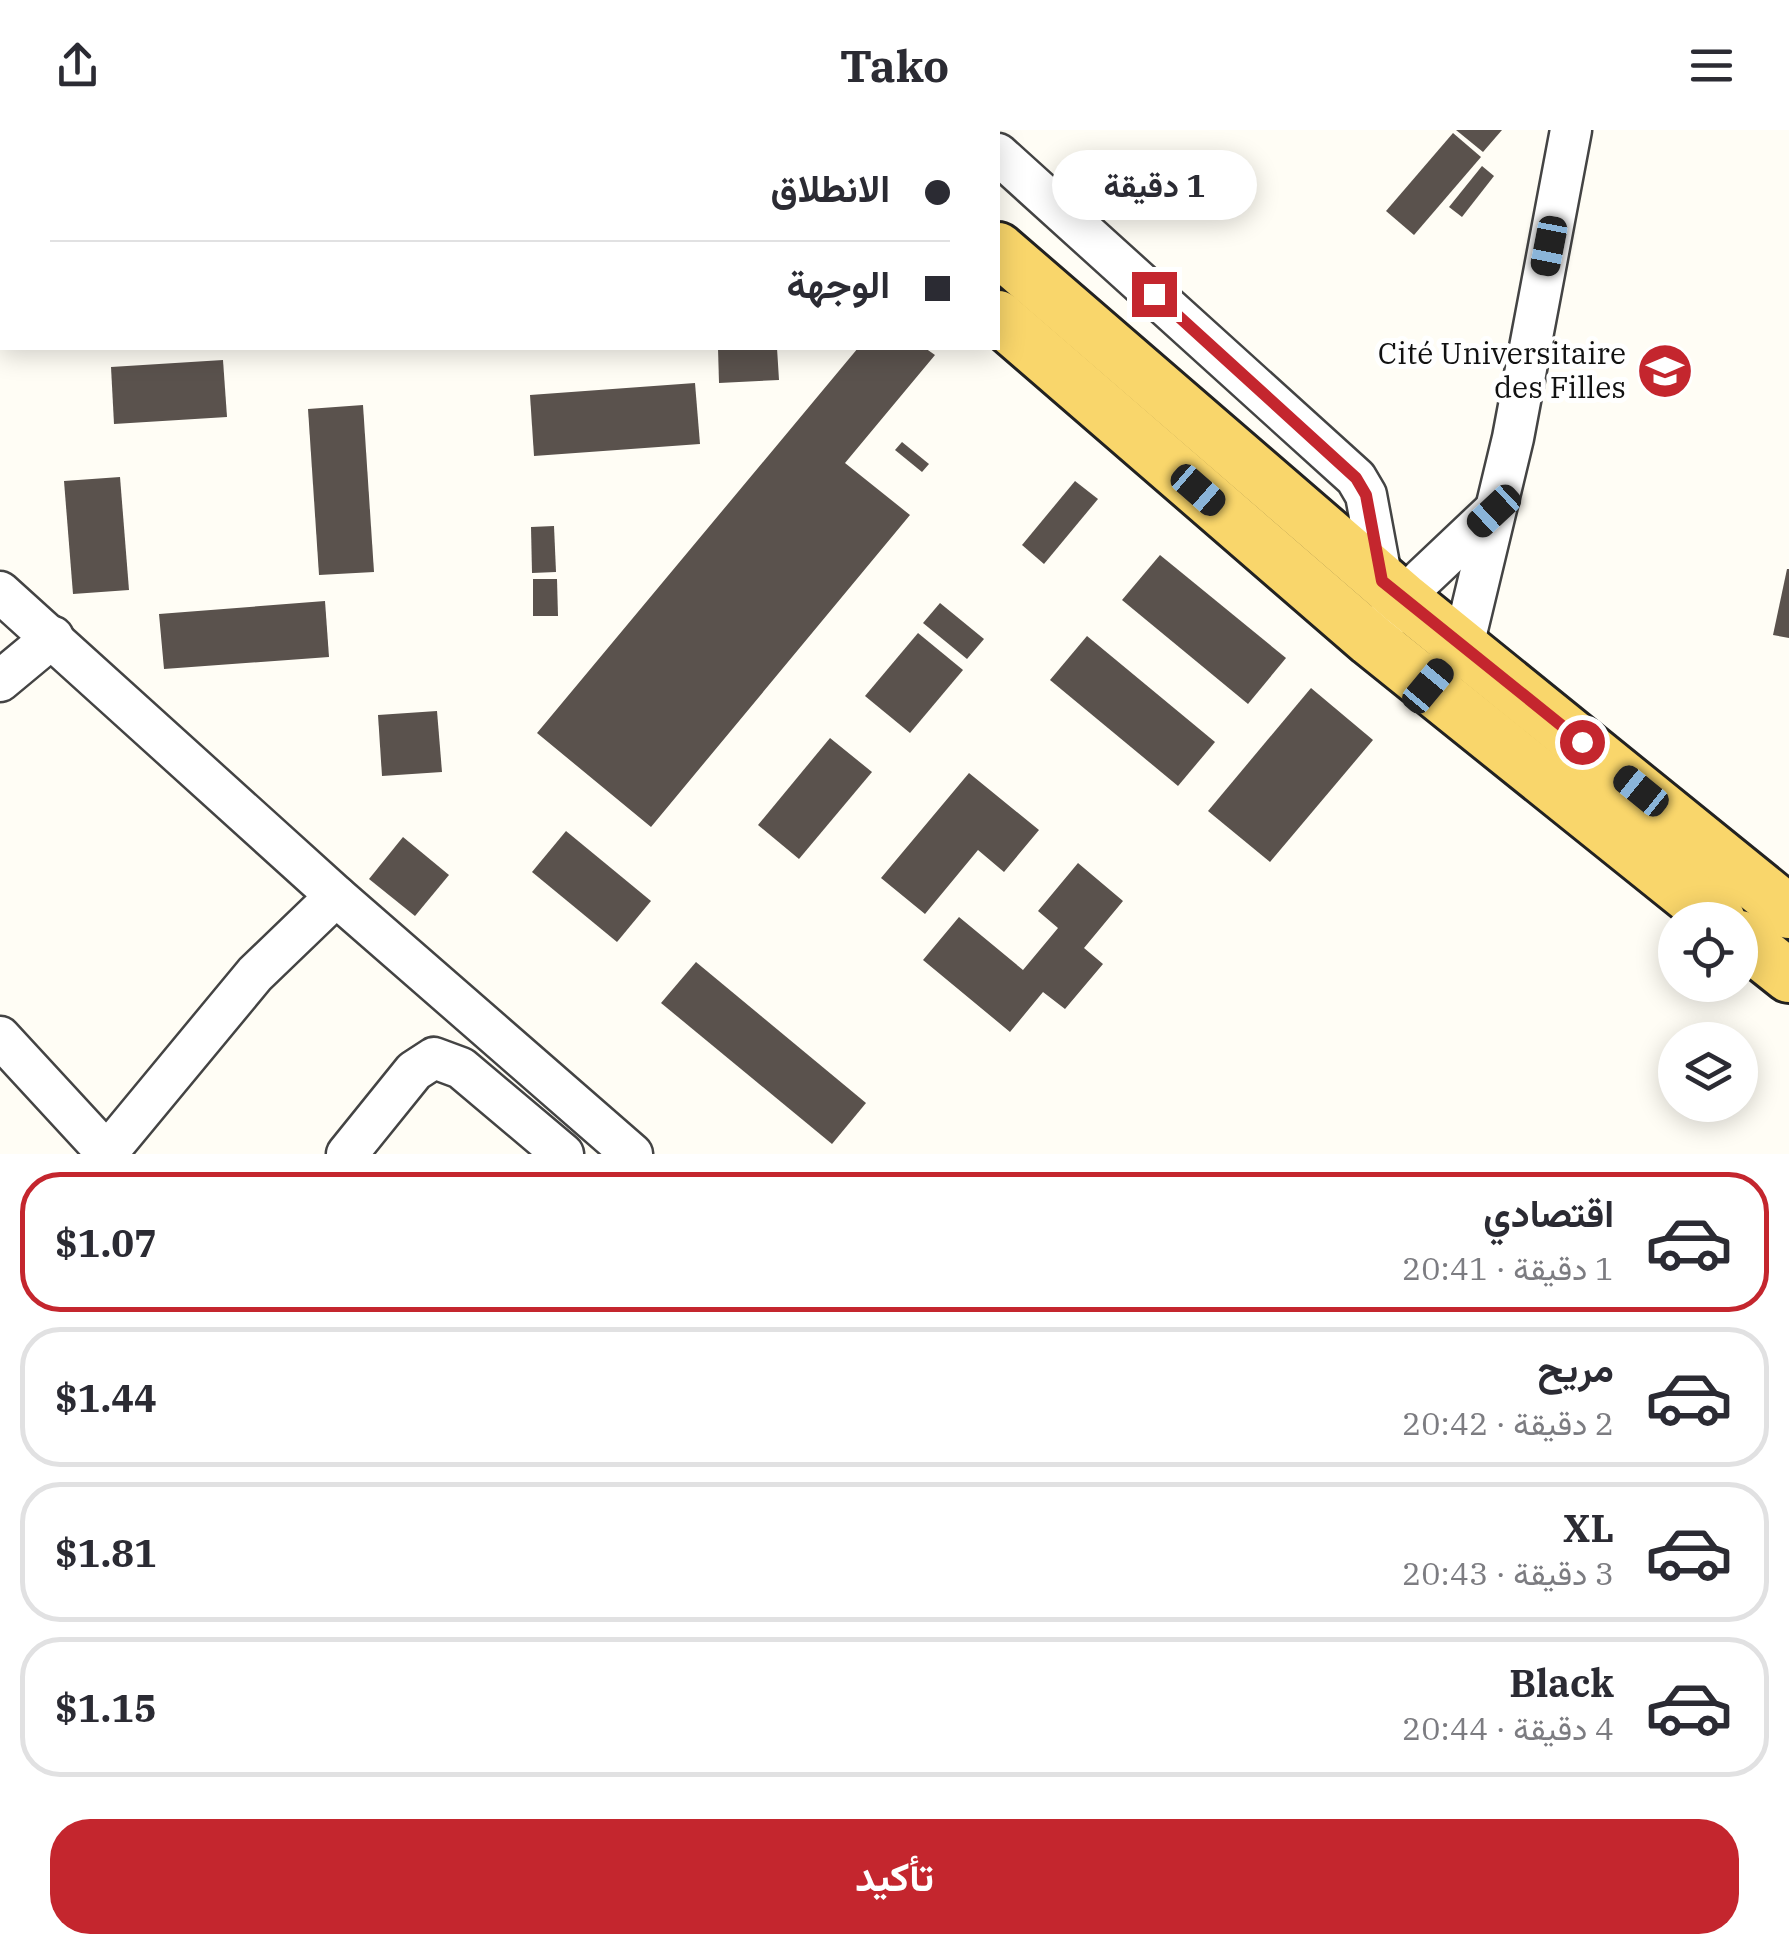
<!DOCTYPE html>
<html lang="ar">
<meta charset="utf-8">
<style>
:root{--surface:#fff;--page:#f7f7f7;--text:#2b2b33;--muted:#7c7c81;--line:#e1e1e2;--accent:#c4262e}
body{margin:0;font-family:"IBM Plex Serif",Vazirmatn,serif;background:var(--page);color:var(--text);direction:rtl;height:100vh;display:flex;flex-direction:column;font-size:38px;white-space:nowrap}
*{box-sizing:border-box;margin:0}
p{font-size:32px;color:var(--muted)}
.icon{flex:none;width:55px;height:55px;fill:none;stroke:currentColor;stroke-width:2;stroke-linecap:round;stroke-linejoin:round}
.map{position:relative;height:1024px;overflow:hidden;direction:ltr}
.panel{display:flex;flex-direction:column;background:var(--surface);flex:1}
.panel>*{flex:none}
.top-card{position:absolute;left:0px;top:0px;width:1000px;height:220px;box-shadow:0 5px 25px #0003;direction:rtl;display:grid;align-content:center;height:220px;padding:0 50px;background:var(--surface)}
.fabs{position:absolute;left:1658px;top:772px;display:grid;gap:20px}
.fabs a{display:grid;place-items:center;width:100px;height:100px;border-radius:50%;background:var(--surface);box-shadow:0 5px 25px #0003;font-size:50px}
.end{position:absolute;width:45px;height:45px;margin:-22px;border:12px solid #c4262e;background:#fff;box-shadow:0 0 0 5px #fff}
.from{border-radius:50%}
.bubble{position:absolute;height:70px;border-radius:35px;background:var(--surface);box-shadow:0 5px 25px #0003;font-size:32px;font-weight:700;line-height:70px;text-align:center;direction:rtl}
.car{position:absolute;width:30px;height:60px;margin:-30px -15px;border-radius:12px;box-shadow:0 0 8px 2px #0007;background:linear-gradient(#222 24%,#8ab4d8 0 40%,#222 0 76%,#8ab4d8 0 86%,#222 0)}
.top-card b{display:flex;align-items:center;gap:35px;height:95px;font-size:38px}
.top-card b+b{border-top:2px solid var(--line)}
.top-card i{width:25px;height:25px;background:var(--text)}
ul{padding:18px 0 0;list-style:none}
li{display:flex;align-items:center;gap:30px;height:140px;margin:0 20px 15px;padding:0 30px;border:5px solid var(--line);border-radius:40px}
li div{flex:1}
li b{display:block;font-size:38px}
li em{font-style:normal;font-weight:700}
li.on{border-color:var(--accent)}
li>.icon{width:90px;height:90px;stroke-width:1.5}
.cta{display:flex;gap:20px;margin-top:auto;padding:20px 50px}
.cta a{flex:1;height:115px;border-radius:40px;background:var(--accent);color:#fff;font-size:40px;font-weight:700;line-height:115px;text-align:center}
header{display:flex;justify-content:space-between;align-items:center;height:130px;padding:0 50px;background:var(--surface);font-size:45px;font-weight:700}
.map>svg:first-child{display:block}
.building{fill:#5a524d}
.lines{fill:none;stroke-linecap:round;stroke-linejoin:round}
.minor-casing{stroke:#444;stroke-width:45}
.major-casing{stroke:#222;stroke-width:58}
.minor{stroke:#fff;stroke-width:40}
.major{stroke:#f9d66b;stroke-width:52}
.route{stroke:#c4262e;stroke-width:12}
.labels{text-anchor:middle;stroke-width:10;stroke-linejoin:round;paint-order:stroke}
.poi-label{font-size:30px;fill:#111;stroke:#fff;text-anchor:end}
</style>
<header><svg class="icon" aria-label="menu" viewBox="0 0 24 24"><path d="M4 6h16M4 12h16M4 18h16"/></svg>Tako<svg class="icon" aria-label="share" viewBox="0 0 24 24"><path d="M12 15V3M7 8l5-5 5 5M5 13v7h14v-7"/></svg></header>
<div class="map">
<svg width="1789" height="1024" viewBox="0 0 1789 1024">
<rect width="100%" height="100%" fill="#fffdf5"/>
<g class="building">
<polygon points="1456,0 1502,0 1483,22"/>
<polygon points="1453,3 1481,27 1414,105 1386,81"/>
<polygon points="1482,36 1494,46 1462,87 1449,77"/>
<polygon points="718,218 777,218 779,250 719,253"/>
<polygon points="858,218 925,218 935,225 845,333 910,385 651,697 537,603"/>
<polygon points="223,230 227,287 114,294 111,237"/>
<polygon points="695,253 700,314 534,326 530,265"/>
<polygon points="363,275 374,442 319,445 308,279"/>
<polygon points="902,312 929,334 922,342 895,320"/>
<polygon points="120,347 129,460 73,464 64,351"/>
<polygon points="1075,351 1098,369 1044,434 1022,415"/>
<polygon points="554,396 556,442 532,443 531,397"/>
<polygon points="1160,425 1286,528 1248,574 1122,470"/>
<polygon points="1787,439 1789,439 1789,508 1773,505"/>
<polygon points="533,449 557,449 558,486 533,486"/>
<polygon points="325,471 329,527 164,539 159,484"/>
<polygon points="940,473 984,509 967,529 923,493"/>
<polygon points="918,503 963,540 910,603 865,566"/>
<polygon points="1087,506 1215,612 1178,656 1050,550"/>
<polygon points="1311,558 1373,610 1270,732 1208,681"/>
<polygon points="437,581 442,642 382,646 378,585"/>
<polygon points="830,608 872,642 799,729 758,695"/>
<polygon points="969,643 1039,700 1004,742 978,720 925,784 881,748"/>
<polygon points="566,701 651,771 617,812 532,742"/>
<polygon points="403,707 449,745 415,786 369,749"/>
<polygon points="1078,733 1123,771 1084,818 1103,834 1065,879 1043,862 1010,902 923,830 959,787 1023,840 1058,798 1038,781"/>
<polygon points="696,832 866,973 832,1014 661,873"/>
</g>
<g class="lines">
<g class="minor-casing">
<g id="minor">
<polyline points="970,0 973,2"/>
<polyline points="998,24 1356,348 1366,365 1382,451"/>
<polyline points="0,462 336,766 632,1024"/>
<polyline points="1385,492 1422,449 1494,381"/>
<polyline points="1447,534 1463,516 1513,308 1571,0"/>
<polyline points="0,551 53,507"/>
<polyline points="0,907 107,1023"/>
<polyline points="106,1024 255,844 336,766"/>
<polyline points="347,1024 414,941 434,928 461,938 563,1024"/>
</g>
</g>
<g class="major-casing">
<g id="major">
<polyline points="782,0 785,2"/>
<polyline points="859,0 862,2"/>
<polyline points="998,119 1403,469 1789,782"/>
<polyline points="998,187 1371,510 1719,790"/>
<polyline points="1740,807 1789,846"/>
</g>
</g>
<use href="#minor" class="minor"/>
<use href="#major" class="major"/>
</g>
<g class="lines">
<polyline class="route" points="1154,164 1356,348 1366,365 1382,451 1582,612"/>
</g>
<defs>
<g id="university-disc" transform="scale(2.875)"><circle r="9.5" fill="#c4262e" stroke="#fff"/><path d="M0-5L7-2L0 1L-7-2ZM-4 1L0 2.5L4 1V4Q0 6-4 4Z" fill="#fff"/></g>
</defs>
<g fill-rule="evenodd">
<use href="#university-disc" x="1665" y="241"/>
</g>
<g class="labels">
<g class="poi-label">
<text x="1626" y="234">Cité Universitaire<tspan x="1626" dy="34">des Filles</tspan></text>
</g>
</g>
</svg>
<div class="fabs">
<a><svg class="icon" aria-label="locate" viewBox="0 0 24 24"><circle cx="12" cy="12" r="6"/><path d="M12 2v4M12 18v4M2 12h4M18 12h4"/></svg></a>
<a><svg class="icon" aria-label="layers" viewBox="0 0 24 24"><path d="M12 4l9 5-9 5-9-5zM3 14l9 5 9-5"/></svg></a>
</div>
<i class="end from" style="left:1582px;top:612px"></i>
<i class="end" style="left:1154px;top:164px"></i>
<div class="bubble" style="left:1052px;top:20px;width:205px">1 دقيقة</div>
<i class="car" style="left:1549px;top:116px;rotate:191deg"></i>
<i class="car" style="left:1198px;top:360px;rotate:131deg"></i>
<i class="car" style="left:1494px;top:381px;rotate:227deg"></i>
<i class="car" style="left:1428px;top:556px;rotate:40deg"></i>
<i class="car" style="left:1641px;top:661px;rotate:309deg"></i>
<div class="top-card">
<b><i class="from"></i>الانطلاق</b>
<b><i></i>الوجهة</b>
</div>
</div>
<section class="panel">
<ul>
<li class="on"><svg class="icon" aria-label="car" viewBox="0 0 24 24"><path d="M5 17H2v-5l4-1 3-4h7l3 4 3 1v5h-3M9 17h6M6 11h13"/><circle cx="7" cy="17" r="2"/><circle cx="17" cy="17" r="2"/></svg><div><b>اقتصادي</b><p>1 دقيقة · 20:41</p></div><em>$1.07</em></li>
<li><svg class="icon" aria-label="car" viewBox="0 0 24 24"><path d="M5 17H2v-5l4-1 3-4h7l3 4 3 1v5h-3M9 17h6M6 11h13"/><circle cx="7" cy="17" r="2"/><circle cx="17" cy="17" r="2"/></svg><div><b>مريح</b><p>2 دقيقة · 20:42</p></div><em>$1.44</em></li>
<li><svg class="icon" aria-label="car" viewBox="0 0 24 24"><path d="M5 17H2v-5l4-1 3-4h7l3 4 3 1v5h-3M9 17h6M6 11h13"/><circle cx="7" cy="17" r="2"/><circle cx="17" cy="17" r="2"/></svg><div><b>XL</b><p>3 دقيقة · 20:43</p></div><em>$1.81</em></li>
<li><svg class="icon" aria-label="car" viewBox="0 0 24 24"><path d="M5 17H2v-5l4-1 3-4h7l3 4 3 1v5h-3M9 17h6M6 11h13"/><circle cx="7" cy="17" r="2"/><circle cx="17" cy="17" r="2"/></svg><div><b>Black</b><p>4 دقيقة · 20:44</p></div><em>$1.15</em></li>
</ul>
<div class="cta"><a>تأكيد</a></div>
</section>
